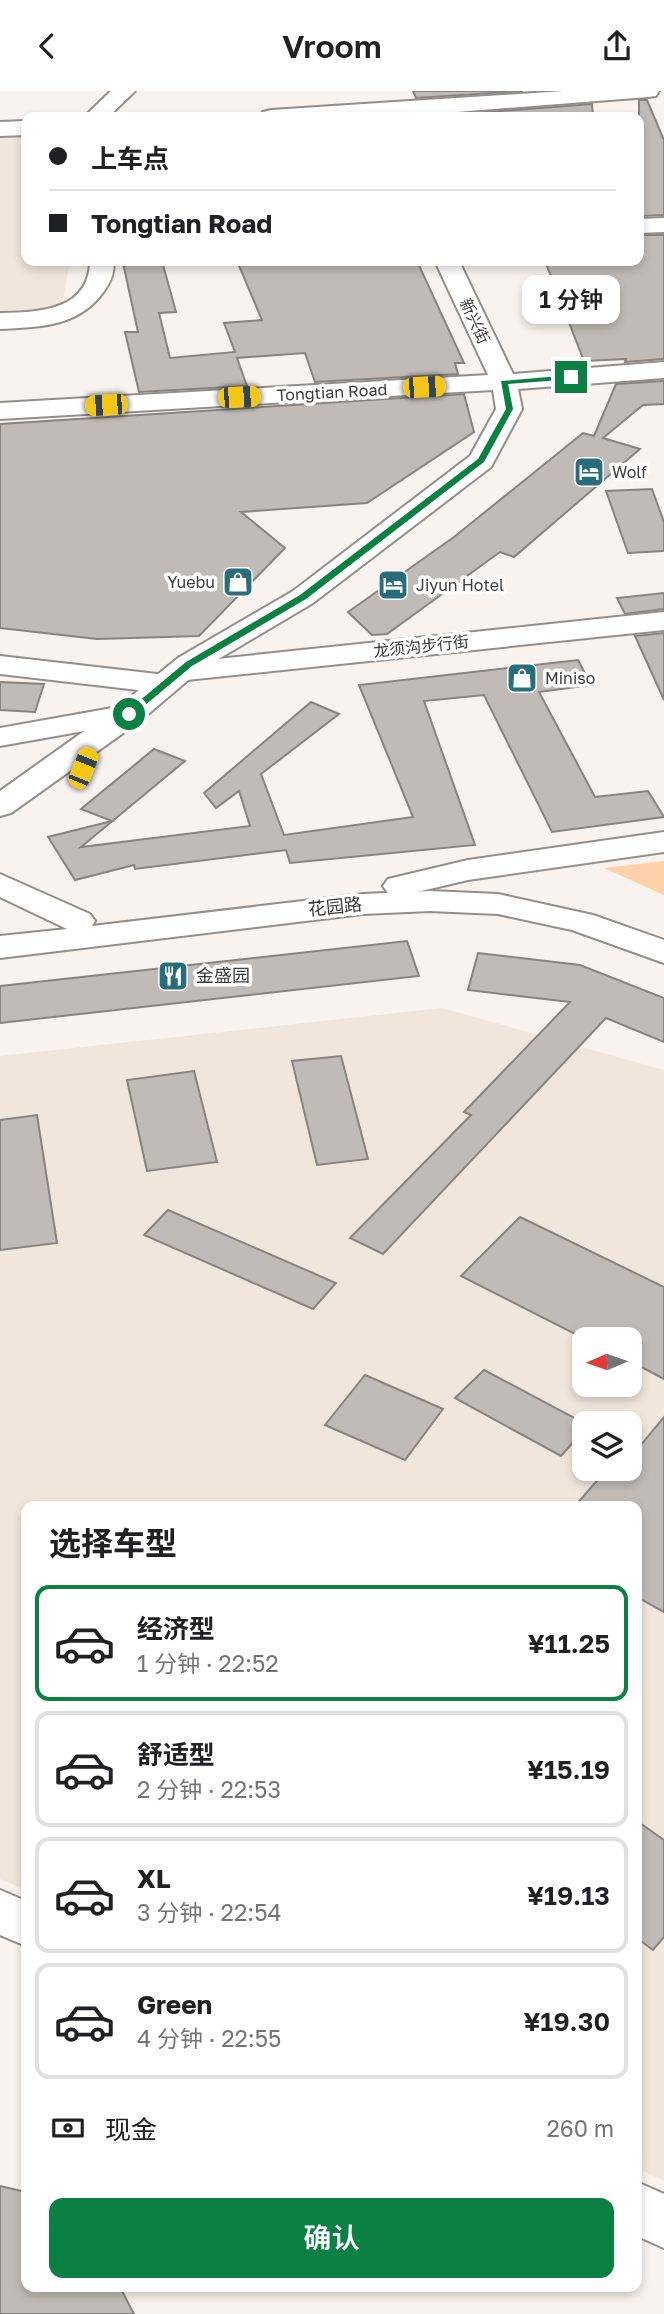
<!DOCTYPE html>
<html lang="zh">
<meta charset="utf-8">
<style>
:root{--surface:#fff;--page:#f2f2f2;--text:#202124;--muted:#757577;--line:#e0e0e0;--accent:#0b8043}
body{margin:0;font-family:"Golos Text","Noto Sans SC",sans-serif;background:var(--page);color:var(--text);height:100vh;display:flex;flex-direction:column;font-size:26px;white-space:nowrap}
*{box-sizing:border-box;margin:0}
p{font-size:23px;color:var(--muted)}
.icon{flex:none;width:38px;height:38px;fill:none;stroke:currentColor;stroke-width:2;stroke-linecap:round;stroke-linejoin:round}
.map{position:relative;flex:1;overflow:hidden}
.panel{position:absolute;left:21px;top:1410px;width:621px;height:791px;display:flex;flex-direction:column;background:var(--surface);border-radius:14px;box-shadow:0 4px 10px #0003}
.panel>*{flex:none}
.top-card{position:absolute;left:21px;top:21px;width:623px;height:154px;border-radius:14px;box-shadow:0 4px 10px #0003;display:grid;align-content:center;height:154px;padding:0 28px;background:var(--surface)}
.needle{width:46px;rotate:268deg}
.controls{position:absolute;left:572px;top:1236px;display:grid;gap:14px}
.controls a{display:grid;place-items:center;width:70px;height:70px;border-radius:14px;background:var(--surface);box-shadow:0 4px 10px #0003;font-size:35px}
.end{position:absolute;width:32px;height:32px;margin:-16px;border:9px solid #0b8043;background:#fff;box-shadow:0 0 0 4px #fff}
.from{border-radius:50%}
.bubble{position:absolute;height:49px;border-radius:14px;background:var(--surface);box-shadow:0 4px 10px #0003;font-size:23px;font-weight:600;line-height:49px;text-align:center}
.car{position:absolute;width:21px;height:42px;margin:-21px -10px;border-radius:9px;box-shadow:0 0 5px 2px #0007;background:linear-gradient(#f5c518 24%,#345 0 40%,#f5c518 0 76%,#345 0 86%,#f5c518 0)}
.top-card b{display:flex;align-items:center;gap:24px;height:66px;font-size:26px}
.top-card b+b{border-top:2px solid var(--line)}
.top-card i{width:18px;height:18px;background:var(--text)}
ul{padding:0;list-style:none}
li{display:flex;align-items:center;gap:21px;height:116px;margin:0 14px 10px;padding:0 14px;border:4px solid var(--line);border-radius:14px}
li div{flex:1}
li b{display:block;font-size:26px}
li em{font-style:normal;font-weight:600}
li.on{border-color:var(--accent)}
li>.icon{width:63px;height:63px;stroke-width:1.5}
h2{padding:0 28px;font-size:32px;line-height:84px}
.pay{display:flex;align-items:center;gap:18px;height:77px;padding:0 28px;font-size:26px}
.pay p{margin-inline-start:auto}
.primary-button{display:flex;gap:14px;margin-top:auto;padding:14px 28px}
.primary-button a{flex:1;height:80px;border-radius:14px;background:var(--accent);color:#fff;font-size:28px;font-weight:600;line-height:80px;text-align:center}
header{display:flex;justify-content:space-between;align-items:center;height:91px;padding:0 28px;background:var(--surface);font-size:32px;font-weight:600}
.map>svg:first-child{display:block}
.built{fill:#f1e6dc;fill-rule:evenodd}
.green{fill:#fed1aa}
.building{fill:#c0bbb6;stroke:#88837f;stroke-width:2}
.lines{fill:none;stroke-linecap:round;stroke-linejoin:round}
.minor-casing{stroke:#938e89;stroke-width:4}
.major-casing{stroke:#938e89;stroke-width:4}
.minor{fill:#fff;fill-rule:evenodd}
.major{fill:#fff;fill-rule:evenodd}
.route{fill:#0b8043}
.labels{text-anchor:middle;stroke-width:7;stroke-linejoin:round;paint-order:stroke}
.far-street-label{font-size:16px;fill:#3d3a38;stroke:#fff}
.far-poi-label{font-size:16px;fill:#3d3a38;stroke:#fff;text-anchor:start}
.street-label{font-size:18px;fill:#3d3a38;stroke:#fff}
.poi-label{font-size:18px;fill:#3d3a38;stroke:#fff;text-anchor:start}
</style>
<header><svg class="icon" aria-label="back" viewBox="0 0 24 24"><path d="M15 5l-7 7 7 7"/></svg>Vroom<svg class="icon" aria-label="share" viewBox="0 0 24 24"><path d="M12 15V3M7 8l5-5 5 5M5 13v7h14v-7"/></svg></header>
<div class="map">
<svg width="664" height="2223" viewBox="0 0 664 2223">
<rect width="100%" height="100%" fill="#f8f3ee"/>
<g class="built">
<polygon points="0,45 26,45 26,170 70,170 60,224 0,227"/>
<path d="M 442,917 L 664,979 L 664,2090 L 637,2077 L 637,1416 L 26,1416 L 26,1799 L 0,1788 L 0,965 ZM 584,1248 L 630,1248 L 630,1293 L 584,1293 ZM 584,1332 L 630,1332 L 630,1377 L 584,1377 Z"/>
</g>
<polygon class="green" points="664,770 664,804 604,777"/>
<g class="building">
<polygon points="413,0 523,0 416,7"/>
<polygon points="639,9 647,9 664,49 664,124 639,125"/>
<polygon points="592,13 593,26 424,26"/>
<polygon points="639,144 664,144 664,268 625,271 626,268 584,270 545,170 639,170"/>
<polygon points="162,170 176,221 159,222 170,267 235,261 224,232 262,229 237,170 417,170 464,272 455,272 458,283 315,291 305,262 237,267 247,295 139,301 125,241 138,241 123,172"/>
<polygon points="664,290 664,313 643,314 603,347 640,358 514,466 500,461 387,543 372,544 348,521 454,446 583,342 594,345 616,293"/>
<polygon points="464,303 474,341 367,412 241,421 285,457 199,545 97,548 0,537 0,333"/>
<polygon points="652,398 664,431 664,460 628,462 606,400"/>
<polygon points="664,502 664,518 625,523 617,507"/>
<polygon points="664,542 664,609 635,545"/>
<polygon points="578,569 591,594 539,601 595,706 648,700 664,726 552,741 484,604 424,610 475,754 290,772 286,759 135,778 134,774 75,789 48,746 112,730 81,718 154,658 185,670 81,756 250,735 239,700 216,717 204,702 311,611 339,623 261,683 284,744 413,726 359,594"/>
<polygon points="0,591 44,593 35,621 0,619"/>
<polygon points="407,850 419,885 0,932 0,895"/>
<polygon points="478,862 580,874 664,907 664,951 606,927 383,1163 350,1147 471,1024 464,1021 570,911 468,899"/>
<polygon points="341,965 368,1068 317,1074 292,970"/>
<polygon points="194,980 217,1071 147,1080 127,989"/>
<polygon points="37,1024 57,1152 0,1159 0,1029"/>
<polygon points="168,1119 336,1192 313,1218 144,1144"/>
<polygon points="520,1126 664,1196 664,1288 630,1270 630,1248 585,1248 461,1185"/>
<polygon points="484,1279 584,1332 584,1339 561,1365 455,1307"/>
<polygon points="365,1284 443,1318 405,1369 325,1334"/>
<polygon points="664,1326 664,1521 637,1506 637,1416 574,1416 608,1377 630,1377 630,1367"/>
<polygon points="637,1730 664,1749 664,1846 653,1859 637,1847"/>
<polygon points="0,2095 26,2101 26,2196 120,2196 134,2223 0,2223"/>
</g>
<g class="lines">
<g class="minor-casing">
<g id="minor">
<polygon points="111,0 135,0 108,26 84,26"/>
<polygon points="664,127 664,141 639,142 639,128"/>
<path d="M 90,170 L 114,170 C 114,182 111,191 104,200 C 79,236 40,236 0,238 L 0,222 C 37,221 89,221 90,170 Z"/>
<polygon points="664,521 664,539 177,590 179,593 175,599 164,602 0,583 0,565 166,584 164,581 168,575 179,572"/>
<polygon points="129,614 140,616 145,623 140,630 0,655 0,637"/>
<polygon points="664,741 664,761 468,789 400,805 388,802 383,795 388,788 468,769"/>
<polygon points="0,1799 26,1810 26,1855 0,1844"/>
<polygon points="637,2091 664,2103 664,2157 637,2145"/>
</g>
</g>
<g class="major-casing">
<g id="major">
<polygon points="564,0 659,0 656,5 648,6 394,26 260,26 263,21 271,19"/>
<polygon points="26,30 26,44 0,45 0,31"/>
<polygon points="435,170 459,170 513,283 664,271 664,287 518,298 522,318 491,376 313,512 200,579 140,630 11,722 0,725 0,700 118,616 178,567 293,500 470,365 496,318 493,299 0,328 0,312 488,284"/>
<polygon points="0,783 90,823 95,830 92,835 363,803 430,800 498,803 593,824 664,849 664,872 572,839 498,823 430,820 363,823 0,867 0,845 67,838 0,806"/>
</g>
</g>
<use href="#minor" class="minor"/>
<use href="#major" class="major"/>
</g>
<polygon class="route" points="571,284 574,288 508,293 513,318 484,371 306,508 192,575 132,625 126,625 126,621 186,571 300,504 478,368 506,318 501,290"/>
<defs>
<g id="hotel-square" transform="scale(1.575)"><rect x="-9" y="-9" width="18" height="18" rx="4" fill="#276d7b" stroke="#fff"/><path d="M-6-4.5h1.5V1H6V5H4.5V3h-9V5H-6ZM-4 0a1.8 1.8 0 1 1 3.6 0ZM.5 0V-2.5h3Q6-2.5 6 0Z" fill="#fff"/></g>
<g id="shop-square" transform="scale(1.575)"><rect x="-9" y="-9" width="18" height="18" rx="4" fill="#276d7b" stroke="#fff"/><path d="M-5-2.5h2.3a2.7 3.5 0 0 1 5.4 0H5L5.5 6h-11ZM-1.5-2.5h3a1.5 2.3 0 0 0-3 0Z" fill="#fff"/></g>
<g id="restaurant-square" transform="scale(1.575)"><rect x="-9" y="-9" width="18" height="18" rx="4" fill="#276d7b" stroke="#fff"/><path d="M-5-6h1v4h1v-4h1v4h1v-4h1v5L-1.5 .5V6h-2V.5L-5-1ZM5-6V6H3V1.5H1.5Q1.5-4 5-6Z" fill="#fff"/></g>
</defs>
<g fill-rule="evenodd">
<use href="#hotel-square" x="589" y="381"/>
<use href="#shop-square" x="238" y="491"/>
<use href="#hotel-square" x="393" y="494"/>
<use href="#shop-square" x="522" y="587"/>
<use href="#restaurant-square" x="173" y="885"/>
</g>
<g class="labels">
<g class="far-street-label">
<text transform="translate(475 230) rotate(65)" y="6">新兴街</text>
<text transform="translate(332 301) rotate(-3)" y="6">Tongtian Road</text>
<text transform="translate(421 555) rotate(-6)" y="6">龙须沟步行街</text>
</g>
<g class="far-poi-label">
<text x="612" y="387">Wolf</text>
<text x="215" y="497" text-anchor="end">Yuebu</text>
<text x="416" y="500">Jiyun Hotel</text>
<text x="545" y="593">Miniso</text>
</g>
<g class="street-label">
<text transform="translate(335 816) rotate(-6)" y="6">花园路</text>
</g>
<g class="poi-label">
<text x="196" y="891">金盛园</text>
</g>
</g>
</svg>
<div class="controls">
<a><svg class="needle" viewBox="-14 -14 28 28"><path d="M0-13l5 13h-10z" fill="#e53935"/><path d="M0 13l5-13h-10z" fill="#757577"/></svg></a>
<a><svg class="icon" aria-label="layers" viewBox="0 0 24 24"><path d="M12 4l9 5-9 5-9-5zM3 14l9 5 9-5"/></svg></a>
</div>
<i class="end from" style="left:129px;top:623px"></i>
<i class="end" style="left:571px;top:286px"></i>
<div class="bubble" style="left:522px;top:184px;width:98px">1 分钟</div>
<i class="car" style="left:424px;top:296px;rotate:87deg"></i>
<i class="car" style="left:239px;top:306px;rotate:87deg"></i>
<i class="car" style="left:106px;top:314px;rotate:267deg"></i>
<i class="car" style="left:83px;top:677px;rotate:22deg"></i>
<div class="top-card">
<b><i class="from"></i>上车点</b>
<b><i></i>Tongtian Road</b>
</div>
<section class="panel">
<h2>选择车型</h2>
<ul>
<li class="on"><svg class="icon" aria-label="car" viewBox="0 0 24 24"><path d="M5 17H2v-5l4-1 3-4h7l3 4 3 1v5h-3M9 17h6M6 11h13"/><circle cx="7" cy="17" r="2"/><circle cx="17" cy="17" r="2"/></svg><div><b>经济型</b><p>1 分钟 · 22:52</p></div><em>¥11.25</em></li>
<li><svg class="icon" aria-label="car" viewBox="0 0 24 24"><path d="M5 17H2v-5l4-1 3-4h7l3 4 3 1v5h-3M9 17h6M6 11h13"/><circle cx="7" cy="17" r="2"/><circle cx="17" cy="17" r="2"/></svg><div><b>舒适型</b><p>2 分钟 · 22:53</p></div><em>¥15.19</em></li>
<li><svg class="icon" aria-label="car" viewBox="0 0 24 24"><path d="M5 17H2v-5l4-1 3-4h7l3 4 3 1v5h-3M9 17h6M6 11h13"/><circle cx="7" cy="17" r="2"/><circle cx="17" cy="17" r="2"/></svg><div><b>XL</b><p>3 分钟 · 22:54</p></div><em>¥19.13</em></li>
<li><svg class="icon" aria-label="car" viewBox="0 0 24 24"><path d="M5 17H2v-5l4-1 3-4h7l3 4 3 1v5h-3M9 17h6M6 11h13"/><circle cx="7" cy="17" r="2"/><circle cx="17" cy="17" r="2"/></svg><div><b>Green</b><p>4 分钟 · 22:55</p></div><em>¥19.30</em></li>
</ul>
<div class="pay"><svg class="icon" aria-label="cash" viewBox="0 0 24 24"><path d="M3 7h18v10H3z"/><circle cx="12" cy="12" r="2"/></svg>现金<p>260 m</p></div>
<div class="primary-button"><a>确认</a></div>
</section>
</div>
